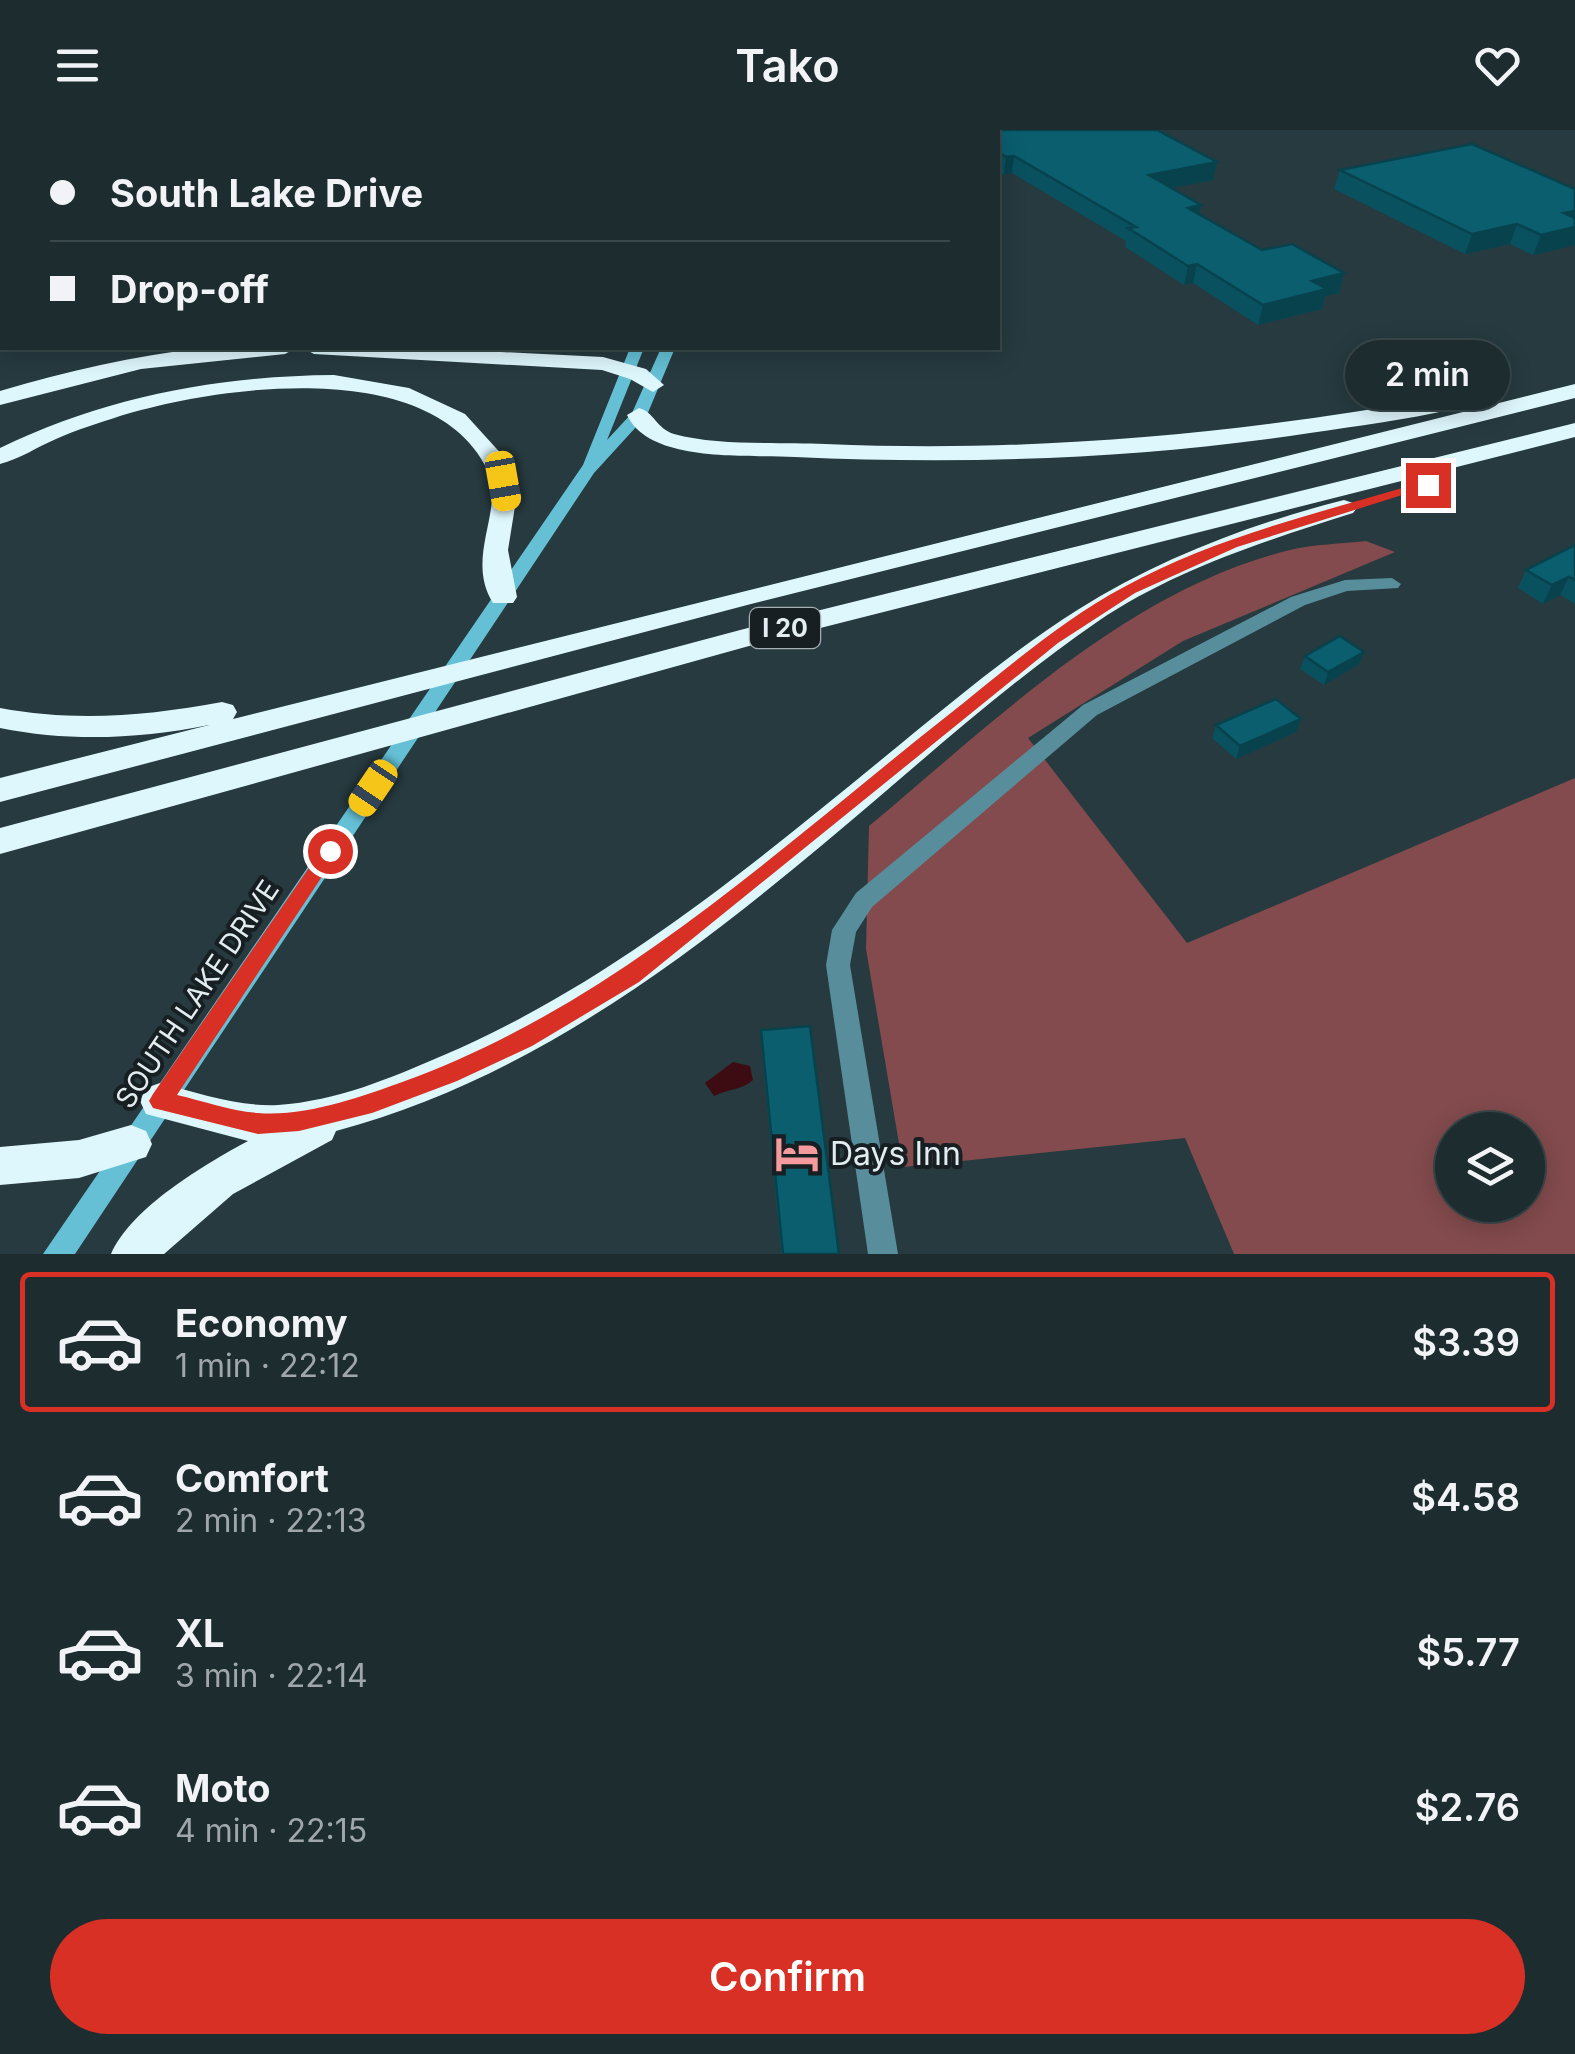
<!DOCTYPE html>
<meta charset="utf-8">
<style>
:root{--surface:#1c2c2f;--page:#29383b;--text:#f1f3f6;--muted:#a0a7aa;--line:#3a484b;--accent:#d93025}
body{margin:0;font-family:Inter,sans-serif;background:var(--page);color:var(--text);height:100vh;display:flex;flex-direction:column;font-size:38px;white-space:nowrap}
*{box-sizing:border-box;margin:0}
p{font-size:32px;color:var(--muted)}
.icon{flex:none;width:55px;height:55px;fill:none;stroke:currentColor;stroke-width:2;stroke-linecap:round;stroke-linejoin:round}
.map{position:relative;height:1124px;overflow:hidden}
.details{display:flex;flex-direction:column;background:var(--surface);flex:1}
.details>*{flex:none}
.hud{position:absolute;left:0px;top:0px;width:1000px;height:220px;box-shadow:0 5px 25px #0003,0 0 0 2px var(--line);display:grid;align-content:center;height:220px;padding:0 50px;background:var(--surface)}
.fabs{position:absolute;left:1435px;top:982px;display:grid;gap:20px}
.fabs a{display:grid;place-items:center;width:110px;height:110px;border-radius:50%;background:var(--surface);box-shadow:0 5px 25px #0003,0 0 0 2px var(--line);font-size:50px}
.end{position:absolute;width:45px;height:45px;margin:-22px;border:12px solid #d93025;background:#fff;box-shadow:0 0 0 5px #fff}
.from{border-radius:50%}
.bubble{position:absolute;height:70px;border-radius:35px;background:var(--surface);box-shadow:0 5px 25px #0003,0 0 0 2px var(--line);font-size:32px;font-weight:600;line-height:70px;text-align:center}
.car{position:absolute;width:30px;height:60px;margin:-30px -15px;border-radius:12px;box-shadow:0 0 8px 2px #0007;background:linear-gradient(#f5c518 24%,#345 0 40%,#f5c518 0 76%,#345 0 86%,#f5c518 0)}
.hud b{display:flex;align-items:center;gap:35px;height:95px;font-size:38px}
.hud b+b{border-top:2px solid var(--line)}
.hud i{width:25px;height:25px;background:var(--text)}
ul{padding:18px 0 0;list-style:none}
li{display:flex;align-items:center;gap:30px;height:140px;margin:0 20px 15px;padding:0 30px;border:5px solid transparent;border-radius:10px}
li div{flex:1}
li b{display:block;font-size:38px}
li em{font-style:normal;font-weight:600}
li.current{border-color:var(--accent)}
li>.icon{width:90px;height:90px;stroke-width:1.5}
.primary-button{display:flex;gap:20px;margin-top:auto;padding:20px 50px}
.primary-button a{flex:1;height:115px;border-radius:60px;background:var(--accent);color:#fff;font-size:40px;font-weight:600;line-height:115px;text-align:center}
header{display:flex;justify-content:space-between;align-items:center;height:130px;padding:0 50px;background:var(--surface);font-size:45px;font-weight:600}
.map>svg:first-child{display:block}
.forest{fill:#834b4d;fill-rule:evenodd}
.water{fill:#3d0c12}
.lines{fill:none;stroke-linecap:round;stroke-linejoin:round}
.stream{stroke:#3d0c12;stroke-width:5}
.street{fill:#588e9c;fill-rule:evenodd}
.secondary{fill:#65c0d6;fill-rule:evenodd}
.highway{fill:#def7fd;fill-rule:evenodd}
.wall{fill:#09515f}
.shaded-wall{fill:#07424d}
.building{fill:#0a5e6e;stroke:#07424d;stroke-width:2.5}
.route{fill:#d93025}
.labels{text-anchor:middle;stroke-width:8;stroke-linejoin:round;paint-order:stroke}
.shield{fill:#171f22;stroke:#a5afb3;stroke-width:2.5}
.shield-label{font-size:25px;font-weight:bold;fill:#e2edf1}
.street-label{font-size:28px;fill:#e2edf1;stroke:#171f22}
.near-poi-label{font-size:32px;fill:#e2edf1;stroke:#171f22;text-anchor:start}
</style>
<header><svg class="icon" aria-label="menu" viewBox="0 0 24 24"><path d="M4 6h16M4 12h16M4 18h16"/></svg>Tako<svg class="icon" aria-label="heart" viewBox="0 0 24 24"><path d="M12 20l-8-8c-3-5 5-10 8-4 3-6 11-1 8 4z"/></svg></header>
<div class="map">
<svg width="1575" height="1124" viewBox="0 0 1575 1124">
<rect width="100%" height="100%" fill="#263a3f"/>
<path class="forest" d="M 1366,411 L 1395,422 L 1183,511 L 1028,608 L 1187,813 L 1575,648 L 1575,1124 L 1234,1124 L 1185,1008 L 903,1037 L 866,819 L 869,696 C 994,592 1127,460 1290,420 C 1314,414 1341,414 1366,411 ZM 1452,1000 L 1528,1000 L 1528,1075 L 1452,1075 Z"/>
<path class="water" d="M 733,932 L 750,936 L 753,950 C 743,960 727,959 714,966 L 705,953 Z"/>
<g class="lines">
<polyline class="stream" points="192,0 196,2"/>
<g class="street">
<polygon points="340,0 350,0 351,2 341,2"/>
<polygon points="1392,448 1401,454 1398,458 1347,461 1305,475 1097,585 872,777 856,802 850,835 898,1124 868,1124 826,835 832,800 856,763 1083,575 1291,467 1345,450"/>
</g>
<g class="secondary">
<polygon points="647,0 658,0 659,2 648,2"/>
<polygon points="630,218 644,218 607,310 632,283 661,218 675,218 647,285 594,343 75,1124 43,1124 583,335"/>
</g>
<g class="highway">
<path d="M 203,218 L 296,218 L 285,224 L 141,239 L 0,275 L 0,261 C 67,241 134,226 203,218 Z"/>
<polygon points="303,218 422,218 603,227 646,239 664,255 653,262 630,249 602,240 314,224"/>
<path d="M 334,245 L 409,258 L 465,284 L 505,328 L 517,364 L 508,420 L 517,467 L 513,473 L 493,473 C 464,427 506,379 487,339 C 431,225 218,256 120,286 C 99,293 76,300 56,309 C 37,317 20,329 0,334 L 0,318 C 106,267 217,246 334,245 Z"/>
<path d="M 1575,254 L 1575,268 L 751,474 L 0,672 L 0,648 L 209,595 C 139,609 70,612 0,598 L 0,578 C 75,592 147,586 222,572 L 233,575 L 237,582 L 233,589 Z"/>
<path d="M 1444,267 L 1452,269 L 1455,274 L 1452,279 C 1406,290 1357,296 1310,303 C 1138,329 968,335 795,327 C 748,324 650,334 627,285 L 639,278 C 654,282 657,299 674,304 C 717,316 780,312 825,314 C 1035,323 1238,304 1444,267 Z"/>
<polygon points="1575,293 1575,307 749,516 0,724 0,698 744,499"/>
<path d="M 1344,370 L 1353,373 L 1357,378 L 1353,383 C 1265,411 1173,440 1097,492 C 1020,545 949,607 879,667 C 717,805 546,945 336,1001 L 332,1010 L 233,1064 L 164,1124 L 111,1124 C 131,1078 205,1034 248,1011 L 146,984 L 140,971 L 146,958 L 160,953 C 199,963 238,977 278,975 C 337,971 391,948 444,925 C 607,855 744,742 881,630 C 945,578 1009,523 1079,479 C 1158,429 1253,393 1344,370 Z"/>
<polygon points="131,995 146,1001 152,1014 146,1027 79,1048 0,1055 0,1017 79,1010"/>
</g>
</g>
<g class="wall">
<polygon points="946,0 1157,0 1217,32 1213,50 1171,58 1201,75 1199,84 1262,120 1344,143 1339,163 1325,166 1322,179 1258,195 1193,153 1184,155 1125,117 1126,111 1012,43 1004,45 998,41 998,2 950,2"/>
<polygon points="1340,40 1575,59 1575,115 1533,125 1510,114 1465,124 1334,59"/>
<polygon points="1575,415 1575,474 1560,465 1543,474 1518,458 1526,440"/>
<polygon points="1305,526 1359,534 1324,555 1300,539"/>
<polygon points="1301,589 1296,602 1236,629 1212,608 1216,595"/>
<polygon points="761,900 839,1124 781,1124 762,924"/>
</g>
<g class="shaded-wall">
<polygon points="241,0 259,0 259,2 242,2"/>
<polygon points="1014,26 1012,43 1004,45 1006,27"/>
<polygon points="1217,32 1213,50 1145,63 1149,45"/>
<polygon points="1201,75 1197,93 1188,78"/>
<polygon points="1575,81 1575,115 1533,125 1541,105 1564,83"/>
<polygon points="1517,94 1510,114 1465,124 1472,104"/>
<polygon points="1197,134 1193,153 1184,155 1188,136"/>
<rect x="0" y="140" width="2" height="17"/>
<polygon points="1344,143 1339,163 1325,166 1322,179 1258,195 1263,175 1312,151"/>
<polygon points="1569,447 1560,465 1543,474 1552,455"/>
<polygon points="1364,522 1359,534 1324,555 1328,542"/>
<polygon points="1301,589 1296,602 1236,629 1240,616"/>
</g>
<g class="building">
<polygon points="258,0 291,0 292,2 258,2"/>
<polygon points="962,0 1157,0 1217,32 1149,45 1201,75 1188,78 1262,120 1292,114 1344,143 1312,151 1327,159 1263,175 1197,134 1188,136 1128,98 1136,97 1014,26 1006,27 998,22 998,2 966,2"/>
<polygon points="1472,14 1575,59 1575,81 1564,83 1575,88 1575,97 1541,105 1517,94 1472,104 1340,40"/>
<polygon points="2,93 2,140 0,140 0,94"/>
<polygon points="1575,415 1575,450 1569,447 1552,455 1526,440"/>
<polygon points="1340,506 1364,522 1328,542 1305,526"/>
<polygon points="1276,569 1301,589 1240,616 1216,595"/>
<polygon points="810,896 839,1124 783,1124 761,900"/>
</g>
<path class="route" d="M 1423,352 L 1434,355 L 1237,417 L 1135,463 L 1058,513 L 639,852 L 532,916 L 457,951 L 372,983 L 299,1001 L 258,1004 L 153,978 L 149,971 L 153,964 L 324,716 L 337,716 L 339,721 L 177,965 C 203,971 231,981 258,983 C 305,987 361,967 405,951 C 612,876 776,721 947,586 C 1004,541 1060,491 1124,457 C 1216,406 1323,382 1423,352 Z"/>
<defs>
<g id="hotel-bare" transform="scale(3.45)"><path d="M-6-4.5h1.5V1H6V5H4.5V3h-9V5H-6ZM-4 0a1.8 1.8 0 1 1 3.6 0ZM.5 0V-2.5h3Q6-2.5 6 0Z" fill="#f59b9d" stroke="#171f22" stroke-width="2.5" paint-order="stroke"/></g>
</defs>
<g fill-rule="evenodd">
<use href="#hotel-bare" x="797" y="1024"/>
</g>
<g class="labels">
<rect class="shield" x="750" y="478" width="70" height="40" rx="8"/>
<g class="shield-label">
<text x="785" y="507">I 20</text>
</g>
<g class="street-label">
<text transform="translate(197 864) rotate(-56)" y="10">SOUTH LAKE DRIVE</text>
</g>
<g class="near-poi-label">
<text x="830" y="1035">Days Inn</text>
</g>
</g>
</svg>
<div class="fabs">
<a><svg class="icon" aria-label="layers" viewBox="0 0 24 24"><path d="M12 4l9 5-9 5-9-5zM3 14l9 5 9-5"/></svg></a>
</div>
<i class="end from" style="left:330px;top:721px"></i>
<i class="end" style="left:1428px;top:355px"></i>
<div class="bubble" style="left:1345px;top:210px;width:165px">2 min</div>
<i class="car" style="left:503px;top:351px;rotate:170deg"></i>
<i class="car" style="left:373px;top:658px;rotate:214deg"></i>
<div class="hud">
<b><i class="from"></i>South Lake Drive</b>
<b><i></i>Drop-off</b>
</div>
</div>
<section class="details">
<ul>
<li class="current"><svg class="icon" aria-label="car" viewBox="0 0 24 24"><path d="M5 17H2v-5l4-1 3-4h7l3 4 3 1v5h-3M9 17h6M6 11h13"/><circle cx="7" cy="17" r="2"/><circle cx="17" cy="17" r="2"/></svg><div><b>Economy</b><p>1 min · 22:12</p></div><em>$3.39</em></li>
<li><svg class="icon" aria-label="car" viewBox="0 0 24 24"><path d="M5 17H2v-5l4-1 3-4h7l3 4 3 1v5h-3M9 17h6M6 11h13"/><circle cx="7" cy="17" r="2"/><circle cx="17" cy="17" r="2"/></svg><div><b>Comfort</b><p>2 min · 22:13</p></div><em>$4.58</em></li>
<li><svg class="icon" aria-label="car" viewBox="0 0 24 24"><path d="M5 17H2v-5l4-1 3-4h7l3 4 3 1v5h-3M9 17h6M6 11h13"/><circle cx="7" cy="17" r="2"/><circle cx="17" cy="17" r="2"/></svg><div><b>XL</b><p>3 min · 22:14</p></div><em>$5.77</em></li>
<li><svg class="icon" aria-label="car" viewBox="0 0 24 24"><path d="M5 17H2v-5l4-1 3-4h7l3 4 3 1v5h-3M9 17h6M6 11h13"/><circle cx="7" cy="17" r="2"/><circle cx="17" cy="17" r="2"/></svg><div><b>Moto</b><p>4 min · 22:15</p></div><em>$2.76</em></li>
</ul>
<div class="primary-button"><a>Confirm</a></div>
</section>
